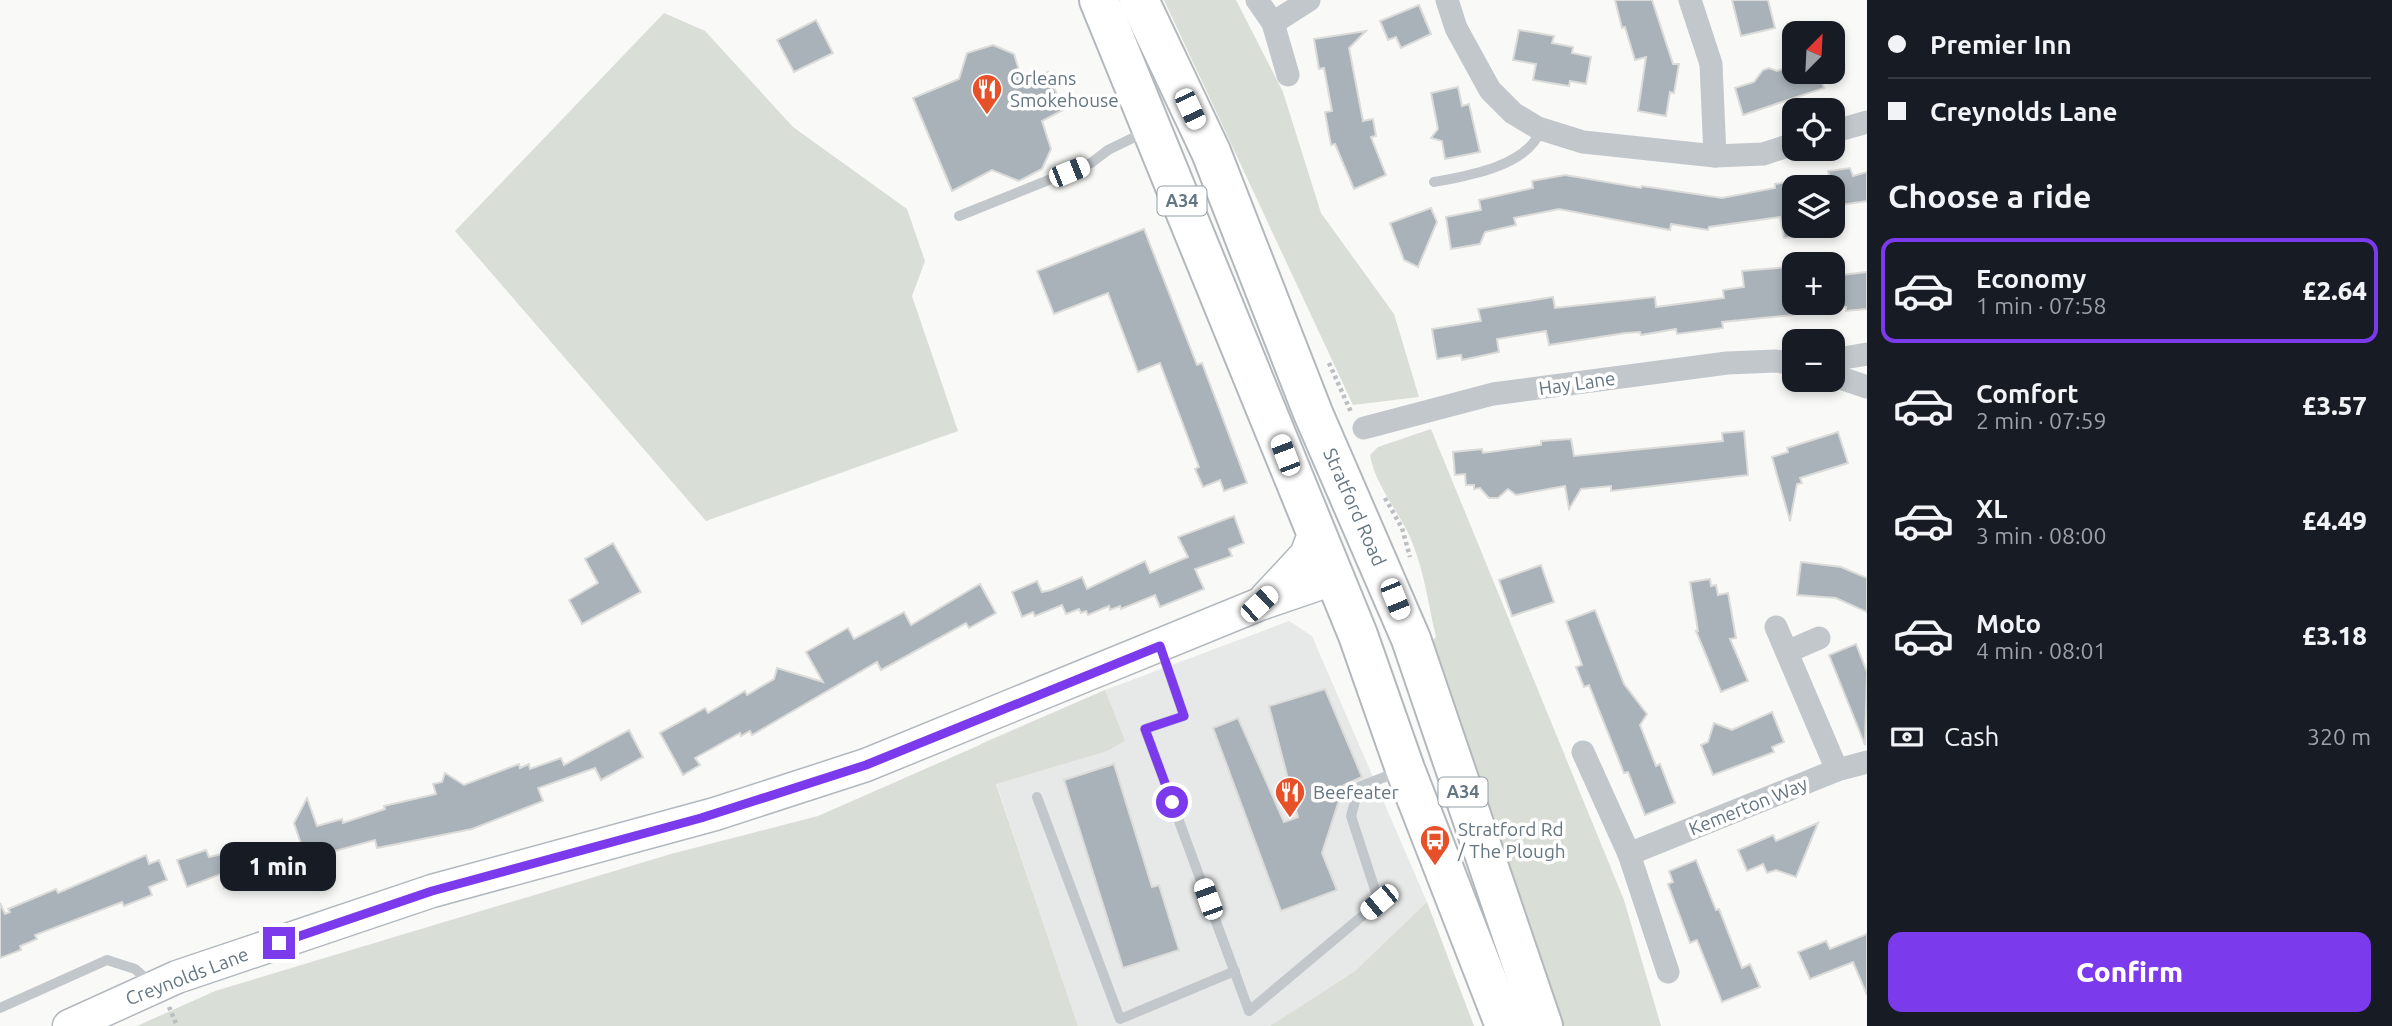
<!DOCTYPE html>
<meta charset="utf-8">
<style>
:root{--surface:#171b24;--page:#242831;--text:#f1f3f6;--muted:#9ea1a6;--line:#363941;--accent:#7c3aed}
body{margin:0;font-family:Ubuntu,sans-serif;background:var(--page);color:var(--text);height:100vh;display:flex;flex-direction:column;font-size:26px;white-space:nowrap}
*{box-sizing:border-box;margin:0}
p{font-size:23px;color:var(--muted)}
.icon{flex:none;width:38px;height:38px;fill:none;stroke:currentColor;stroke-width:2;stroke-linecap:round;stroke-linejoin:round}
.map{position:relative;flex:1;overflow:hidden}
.panel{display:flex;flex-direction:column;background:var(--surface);width:525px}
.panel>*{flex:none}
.hud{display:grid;align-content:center;height:154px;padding:0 21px;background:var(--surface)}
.needle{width:46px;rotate:24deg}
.fabs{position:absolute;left:1782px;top:21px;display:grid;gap:14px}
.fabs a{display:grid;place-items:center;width:63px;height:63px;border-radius:14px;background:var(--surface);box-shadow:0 4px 10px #0003;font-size:35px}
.end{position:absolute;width:32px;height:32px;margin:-16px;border:9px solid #7c3aed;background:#fff;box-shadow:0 0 0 4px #fff}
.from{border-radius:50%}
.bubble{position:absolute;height:49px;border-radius:14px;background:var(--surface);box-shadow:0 4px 10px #0003;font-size:23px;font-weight:800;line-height:49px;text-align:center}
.car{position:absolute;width:21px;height:42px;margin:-21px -10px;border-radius:9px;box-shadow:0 0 5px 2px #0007;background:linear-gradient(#fff 24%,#345 0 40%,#fff 0 76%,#345 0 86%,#fff 0)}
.hud b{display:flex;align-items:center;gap:24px;height:66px;font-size:26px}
.hud b+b{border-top:2px solid var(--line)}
.hud i{width:18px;height:18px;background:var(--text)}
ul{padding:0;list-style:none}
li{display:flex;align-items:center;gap:21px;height:105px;margin:0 14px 10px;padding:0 7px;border:4px solid transparent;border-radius:14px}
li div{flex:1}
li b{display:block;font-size:26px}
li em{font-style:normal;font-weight:800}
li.on{border-color:var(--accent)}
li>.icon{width:63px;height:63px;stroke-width:1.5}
h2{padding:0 21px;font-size:32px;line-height:84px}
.pay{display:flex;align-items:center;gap:18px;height:77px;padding:0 21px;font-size:26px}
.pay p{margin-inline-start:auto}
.button{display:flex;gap:14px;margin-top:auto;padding:14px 21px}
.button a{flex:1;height:80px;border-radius:14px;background:var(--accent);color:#fff;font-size:28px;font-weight:800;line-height:80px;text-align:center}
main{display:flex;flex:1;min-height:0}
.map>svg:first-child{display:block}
.built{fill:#e7e8e8}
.green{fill:#d9ded6}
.building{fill:#a9b2b8;stroke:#dbdbd9;stroke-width:2}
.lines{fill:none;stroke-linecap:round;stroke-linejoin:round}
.secondary-casing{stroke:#b2b9be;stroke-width:35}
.highway-casing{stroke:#b3b8bc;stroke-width:42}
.path{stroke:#babec1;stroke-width:4.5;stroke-dasharray:3.5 3.5;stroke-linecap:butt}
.lane{stroke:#c2c7cb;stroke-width:10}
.street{stroke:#c2c7cb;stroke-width:23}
.secondary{stroke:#fff;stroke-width:32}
.highway{stroke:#fff;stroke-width:38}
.route{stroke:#7c3aed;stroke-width:9}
.labels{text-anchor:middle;stroke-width:7;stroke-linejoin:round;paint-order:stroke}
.shield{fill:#fff;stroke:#929fa8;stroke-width:2}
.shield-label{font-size:18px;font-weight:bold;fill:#647682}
.poi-label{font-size:19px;fill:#647682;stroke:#fff;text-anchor:start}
.street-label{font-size:19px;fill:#647682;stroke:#fff}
</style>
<main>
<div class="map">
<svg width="1867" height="1026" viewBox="0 0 1867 1026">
<rect width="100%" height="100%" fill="#f9f9f7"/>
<polygon class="built" points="1289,621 1312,636 1427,902 1355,971 1270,1026 1078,1026 996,783 980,744 1105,690"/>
<g class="green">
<polygon points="1164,0 1236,0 1283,92 1321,213 1394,314 1419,397 1353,405"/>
<polygon points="664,13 705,31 793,127 907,209 925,261 912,296 958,431 706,521 455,231"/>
<path d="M 1431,429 L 1624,900 L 1661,1026 L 1560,1026 L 1428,645 L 1436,637 C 1429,608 1425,576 1414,547 C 1403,515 1376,489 1370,455 L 1378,447 Z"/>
<polygon points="1105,690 1125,741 1107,751 996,784 1078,1026 137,1026 215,991 671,854 818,816"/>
<polygon points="1427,902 1474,1026 1270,1026 1355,971"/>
</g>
<g class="building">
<polygon points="1615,0 1652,0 1673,64 1679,64 1674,93 1670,92 1666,116 1638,111 1646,57 1635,60 1625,27 1622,28"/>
<polygon points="1732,0 1768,0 1775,28 1741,36"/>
<polygon points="1419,5 1431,34 1401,48 1396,37 1388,40 1380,21"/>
<polygon points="816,20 833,53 794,72 777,40"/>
<polygon points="1519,30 1554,36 1552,43 1573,47 1572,53 1591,57 1586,84 1570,81 1569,86 1533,80 1536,64 1513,60"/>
<polygon points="1366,31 1349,48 1363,121 1373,119 1376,136 1371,137 1386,175 1354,189 1335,144 1331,145 1325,112 1332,111 1324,68 1319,69 1314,39"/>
<polygon points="993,45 1014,54 1023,83 1048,72 1063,110 1042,121 1051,149 1042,169 1019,181 992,170 952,191 913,98 959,79 967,53"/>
<polygon points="1794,65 1794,72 1818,72 1824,88 1743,115 1735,88 1754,82 1763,70 1769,68 1777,71"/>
<polygon points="1458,87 1462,106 1469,104 1480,152 1445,159 1442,141 1431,138 1438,129 1431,93"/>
<polygon points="1850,168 1853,176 1867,172 1867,201 1833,206 1832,187 1828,171"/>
<polygon points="1565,175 1641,188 1642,186 1722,198 1775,188 1775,184 1794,181 1794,237 1784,238 1780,217 1709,227 1708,230 1671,224 1670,230 1559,209 1514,218 1516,225 1485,232 1480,244 1451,249 1446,217 1481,210 1479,200 1533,188 1532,181"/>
<polygon points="1431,208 1437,222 1418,267 1404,260 1390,223"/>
<polygon points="1144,229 1197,365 1202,363 1247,483 1224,491 1220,480 1203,487 1195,469 1199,467 1160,363 1138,372 1108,293 1054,314 1037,271"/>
<polygon points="1788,267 1793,315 1722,322 1723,328 1677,334 1676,329 1641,335 1640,332 1625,333 1549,345 1546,331 1497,339 1499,352 1462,360 1461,355 1437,359 1432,329 1481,321 1478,309 1553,297 1555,308 1655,297 1656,307 1724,298 1723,290 1744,287 1742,271"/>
<polygon points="1867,272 1867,309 1846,311 1846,307 1832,308 1832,276"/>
<polygon points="1744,431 1748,475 1611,491 1611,486 1581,489 1569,509 1565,486 1516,495 1508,489 1498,498 1489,498 1480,488 1474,489 1474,485 1466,485 1465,474 1455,475 1453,452 1482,449 1483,453 1541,445 1541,441 1571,439 1574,456 1723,441 1722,433"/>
<polygon points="1838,432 1848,463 1800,478 1802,483 1797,484 1790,521 1772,457 1788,452 1787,448"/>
<polygon points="1234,516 1244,543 1229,549 1232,556 1195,569 1204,589 1160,607 1155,595 1121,609 1120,606 1110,610 1109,606 1088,615 1086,611 1081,613 1079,609 1066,614 1062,605 1035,616 1033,612 1022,617 1012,592 1037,581 1042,592 1051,590 1082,577 1087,589 1145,561 1150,573 1188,557 1178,537"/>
<polygon points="613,543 641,592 582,624 569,600 598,583 585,559"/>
<polygon points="1801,562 1841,567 1867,578 1867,612 1836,598 1797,595"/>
<polygon points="1541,565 1554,602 1512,616 1499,580"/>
<polygon points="1710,579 1711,586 1716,585 1718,595 1728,593 1736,638 1730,639 1748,681 1721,692 1696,631 1698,631 1690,582"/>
<polygon points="980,584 996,613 969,628 966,623 881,670 877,662 752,735 750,731 741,736 740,733 695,758 700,765 683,775 660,733 705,708 708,713 745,691 747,695 774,679 777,668 823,682 806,652 848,628 854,639 904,612 911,625"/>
<polygon points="1595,610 1624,684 1647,714 1640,725 1656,766 1660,764 1675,803 1645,815 1628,772 1624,773 1589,685 1584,687 1576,667 1582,665 1566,621"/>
<polygon points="1856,644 1867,672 1865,745 1829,655"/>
<polygon points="1325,689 1362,777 1344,785 1322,853 1337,890 1281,911 1213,728 1238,718 1284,822 1298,817 1269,706"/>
<polygon points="1772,712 1784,742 1772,747 1774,752 1713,775 1701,745 1708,742 1714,723 1732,730"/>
<polygon points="629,730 643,757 601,780 595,768 538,788 543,801 472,829 377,848 375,840 306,859 294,823 307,798 317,826 342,819 343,823 385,809 384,806 436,794 433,784 442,782 445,773 464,785 519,764 520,768 529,764 530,769 561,758 564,765"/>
<polygon points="1114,764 1152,887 1159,885 1179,950 1123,968 1064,780"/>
<polygon points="1818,823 1796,877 1776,870 1767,873 1763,864 1747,871 1738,850 1773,835 1776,841"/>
<polygon points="248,848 249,852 267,848 273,871 266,872 267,878 224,888 221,874 187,887 177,860 206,850 209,857"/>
<polygon points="146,855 149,864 159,860 167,880 149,887 152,895 124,906 122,902 35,935 37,939 20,946 21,950 0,958 0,903 5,914 10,912 8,909 56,889 58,893"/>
<polygon points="1696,860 1716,910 1719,909 1742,968 1750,964 1760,987 1722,1002 1697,940 1690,943 1668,884 1673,882 1669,871"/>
<polygon points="1867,934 1867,995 1853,962 1810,979 1798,952 1826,941 1830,949"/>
</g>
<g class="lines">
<g class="secondary-casing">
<g id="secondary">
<polyline points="1266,598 1306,555 1315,532"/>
<polyline points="69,1026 177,977 432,891 715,814 866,765 1260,604 1333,579"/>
</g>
</g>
<g class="highway-casing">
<g id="highway">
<polyline points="1099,0 1358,635 1405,769 1505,1026"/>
<polyline points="1139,0 1211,152 1313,413 1411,639 1543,1026"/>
</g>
</g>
<g class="path">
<polyline points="1329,363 1351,412"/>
<polyline points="1385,498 1402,528 1410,557"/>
<polyline points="169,1007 177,1026"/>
</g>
<g class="lane">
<path d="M 1434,182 C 1467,176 1529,166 1541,129"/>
<polyline points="959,216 1091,163 1108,150 1147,131"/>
<polyline points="1161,649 1184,716 1145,729 1249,1011 1379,902 1351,816 1359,787 1400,771"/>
<polyline points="1037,797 1120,1019 1235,971"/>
<polyline points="0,1008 107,960 135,969 152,984"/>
</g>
<g class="street">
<polyline points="1257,0 1273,23 1309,0"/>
<polyline points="1447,0 1456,28 1490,90 1513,113 1538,128 1583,142 1715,156 1763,154 1794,144"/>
<polyline points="1690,0 1711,64 1715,156"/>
<polyline points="1273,23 1288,75"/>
<polyline points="1832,132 1867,122"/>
<polyline points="1832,360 1867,354"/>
<polyline points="1832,375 1867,387"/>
<polyline points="1364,428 1493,394 1727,363 1776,361 1794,364"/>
<polyline points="1776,627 1837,770"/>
<polyline points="1787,652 1819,638"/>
<polyline points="1583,752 1629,854 1837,770 1867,762"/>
<polyline points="1629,854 1668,972"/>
</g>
<use href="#secondary" class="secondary"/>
<use href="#highway" class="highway"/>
</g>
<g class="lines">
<polyline class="route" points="279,943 432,891 701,818 866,765 1160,646 1184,716 1145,729 1172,802"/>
</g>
<defs>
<g id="restaurant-pin" transform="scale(1.575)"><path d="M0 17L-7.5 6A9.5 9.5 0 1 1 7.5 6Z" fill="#e75129" stroke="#fff"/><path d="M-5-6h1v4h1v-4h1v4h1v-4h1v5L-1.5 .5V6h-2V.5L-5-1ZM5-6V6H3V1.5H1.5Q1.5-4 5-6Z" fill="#fff"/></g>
<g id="bus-pin" transform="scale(1.575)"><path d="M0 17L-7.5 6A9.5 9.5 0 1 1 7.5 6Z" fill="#e75129" stroke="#fff"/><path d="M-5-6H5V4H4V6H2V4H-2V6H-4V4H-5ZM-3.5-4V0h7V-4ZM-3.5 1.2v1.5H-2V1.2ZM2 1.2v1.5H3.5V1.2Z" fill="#fff"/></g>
</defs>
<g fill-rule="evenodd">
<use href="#restaurant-pin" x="987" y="89"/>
<use href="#restaurant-pin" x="1290" y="792"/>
<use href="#bus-pin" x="1435" y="840"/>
</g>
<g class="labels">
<g class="shield">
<rect x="1157.5" y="186.5" width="49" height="29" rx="5"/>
<rect x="1438.5" y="777.5" width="49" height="29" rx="5"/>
</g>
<g class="shield-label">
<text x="1182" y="207">A34</text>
<text x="1463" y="798">A34</text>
</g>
<g class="poi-label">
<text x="1010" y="85">Orleans<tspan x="1010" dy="22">Smokehouse</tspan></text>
<text x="1313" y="799">Beefeater</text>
<text x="1458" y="836">Stratford Rd<tspan x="1458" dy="22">/ The Plough</tspan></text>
</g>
<g class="street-label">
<text transform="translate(1577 383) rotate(-8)" y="7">Hay Lane</text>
<text transform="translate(1355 507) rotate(66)" y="7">Stratford Road</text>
<text transform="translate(1748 806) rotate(-22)" y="7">Kemerton Way</text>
<text transform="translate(187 976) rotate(-21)" y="7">Creynolds Lane</text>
</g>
</g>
</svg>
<div class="fabs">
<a><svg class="needle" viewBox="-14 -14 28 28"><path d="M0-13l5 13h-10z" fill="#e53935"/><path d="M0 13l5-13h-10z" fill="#9ea1a6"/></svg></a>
<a><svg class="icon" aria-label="locate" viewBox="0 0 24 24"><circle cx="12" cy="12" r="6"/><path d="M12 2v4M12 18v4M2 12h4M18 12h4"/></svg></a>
<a><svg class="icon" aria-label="layers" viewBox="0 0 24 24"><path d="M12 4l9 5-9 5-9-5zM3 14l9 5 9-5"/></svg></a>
<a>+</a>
<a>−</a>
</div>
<i class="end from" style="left:1172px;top:802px"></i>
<i class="end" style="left:279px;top:943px"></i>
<div class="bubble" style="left:220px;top:842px;width:116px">1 min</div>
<i class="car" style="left:1190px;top:109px;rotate:155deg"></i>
<i class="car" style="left:1069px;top:172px;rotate:68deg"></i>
<i class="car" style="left:1285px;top:455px;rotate:339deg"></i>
<i class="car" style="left:1395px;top:599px;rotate:158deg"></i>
<i class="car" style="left:1259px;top:604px;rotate:47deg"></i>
<i class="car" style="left:1208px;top:899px;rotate:340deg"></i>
<i class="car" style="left:1379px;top:902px;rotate:230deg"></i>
</div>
<section class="panel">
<div class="hud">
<b><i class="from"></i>Premier Inn</b>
<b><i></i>Creynolds Lane</b>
</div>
<h2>Choose a ride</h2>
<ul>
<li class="on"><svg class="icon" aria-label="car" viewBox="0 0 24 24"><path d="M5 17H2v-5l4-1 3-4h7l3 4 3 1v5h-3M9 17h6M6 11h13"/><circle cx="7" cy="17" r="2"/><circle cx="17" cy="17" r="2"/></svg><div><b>Economy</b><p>1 min · 07:58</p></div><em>£2.64</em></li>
<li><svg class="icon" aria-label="car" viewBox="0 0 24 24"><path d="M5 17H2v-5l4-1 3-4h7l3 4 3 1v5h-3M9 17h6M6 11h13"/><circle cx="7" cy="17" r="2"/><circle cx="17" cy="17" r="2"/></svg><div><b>Comfort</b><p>2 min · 07:59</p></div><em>£3.57</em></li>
<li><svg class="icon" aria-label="car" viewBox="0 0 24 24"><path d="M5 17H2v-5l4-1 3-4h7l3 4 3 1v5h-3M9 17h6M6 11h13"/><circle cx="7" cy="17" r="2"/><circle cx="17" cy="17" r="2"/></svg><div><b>XL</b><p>3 min · 08:00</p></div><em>£4.49</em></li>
<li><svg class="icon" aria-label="car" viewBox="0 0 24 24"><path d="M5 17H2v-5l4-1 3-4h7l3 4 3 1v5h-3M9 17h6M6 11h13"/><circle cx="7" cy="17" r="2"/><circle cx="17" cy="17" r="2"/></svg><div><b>Moto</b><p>4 min · 08:01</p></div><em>£3.18</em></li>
</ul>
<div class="pay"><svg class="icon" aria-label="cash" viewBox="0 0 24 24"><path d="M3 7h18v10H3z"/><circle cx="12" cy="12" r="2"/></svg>Cash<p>320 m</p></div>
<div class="button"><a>Confirm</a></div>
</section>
</main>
